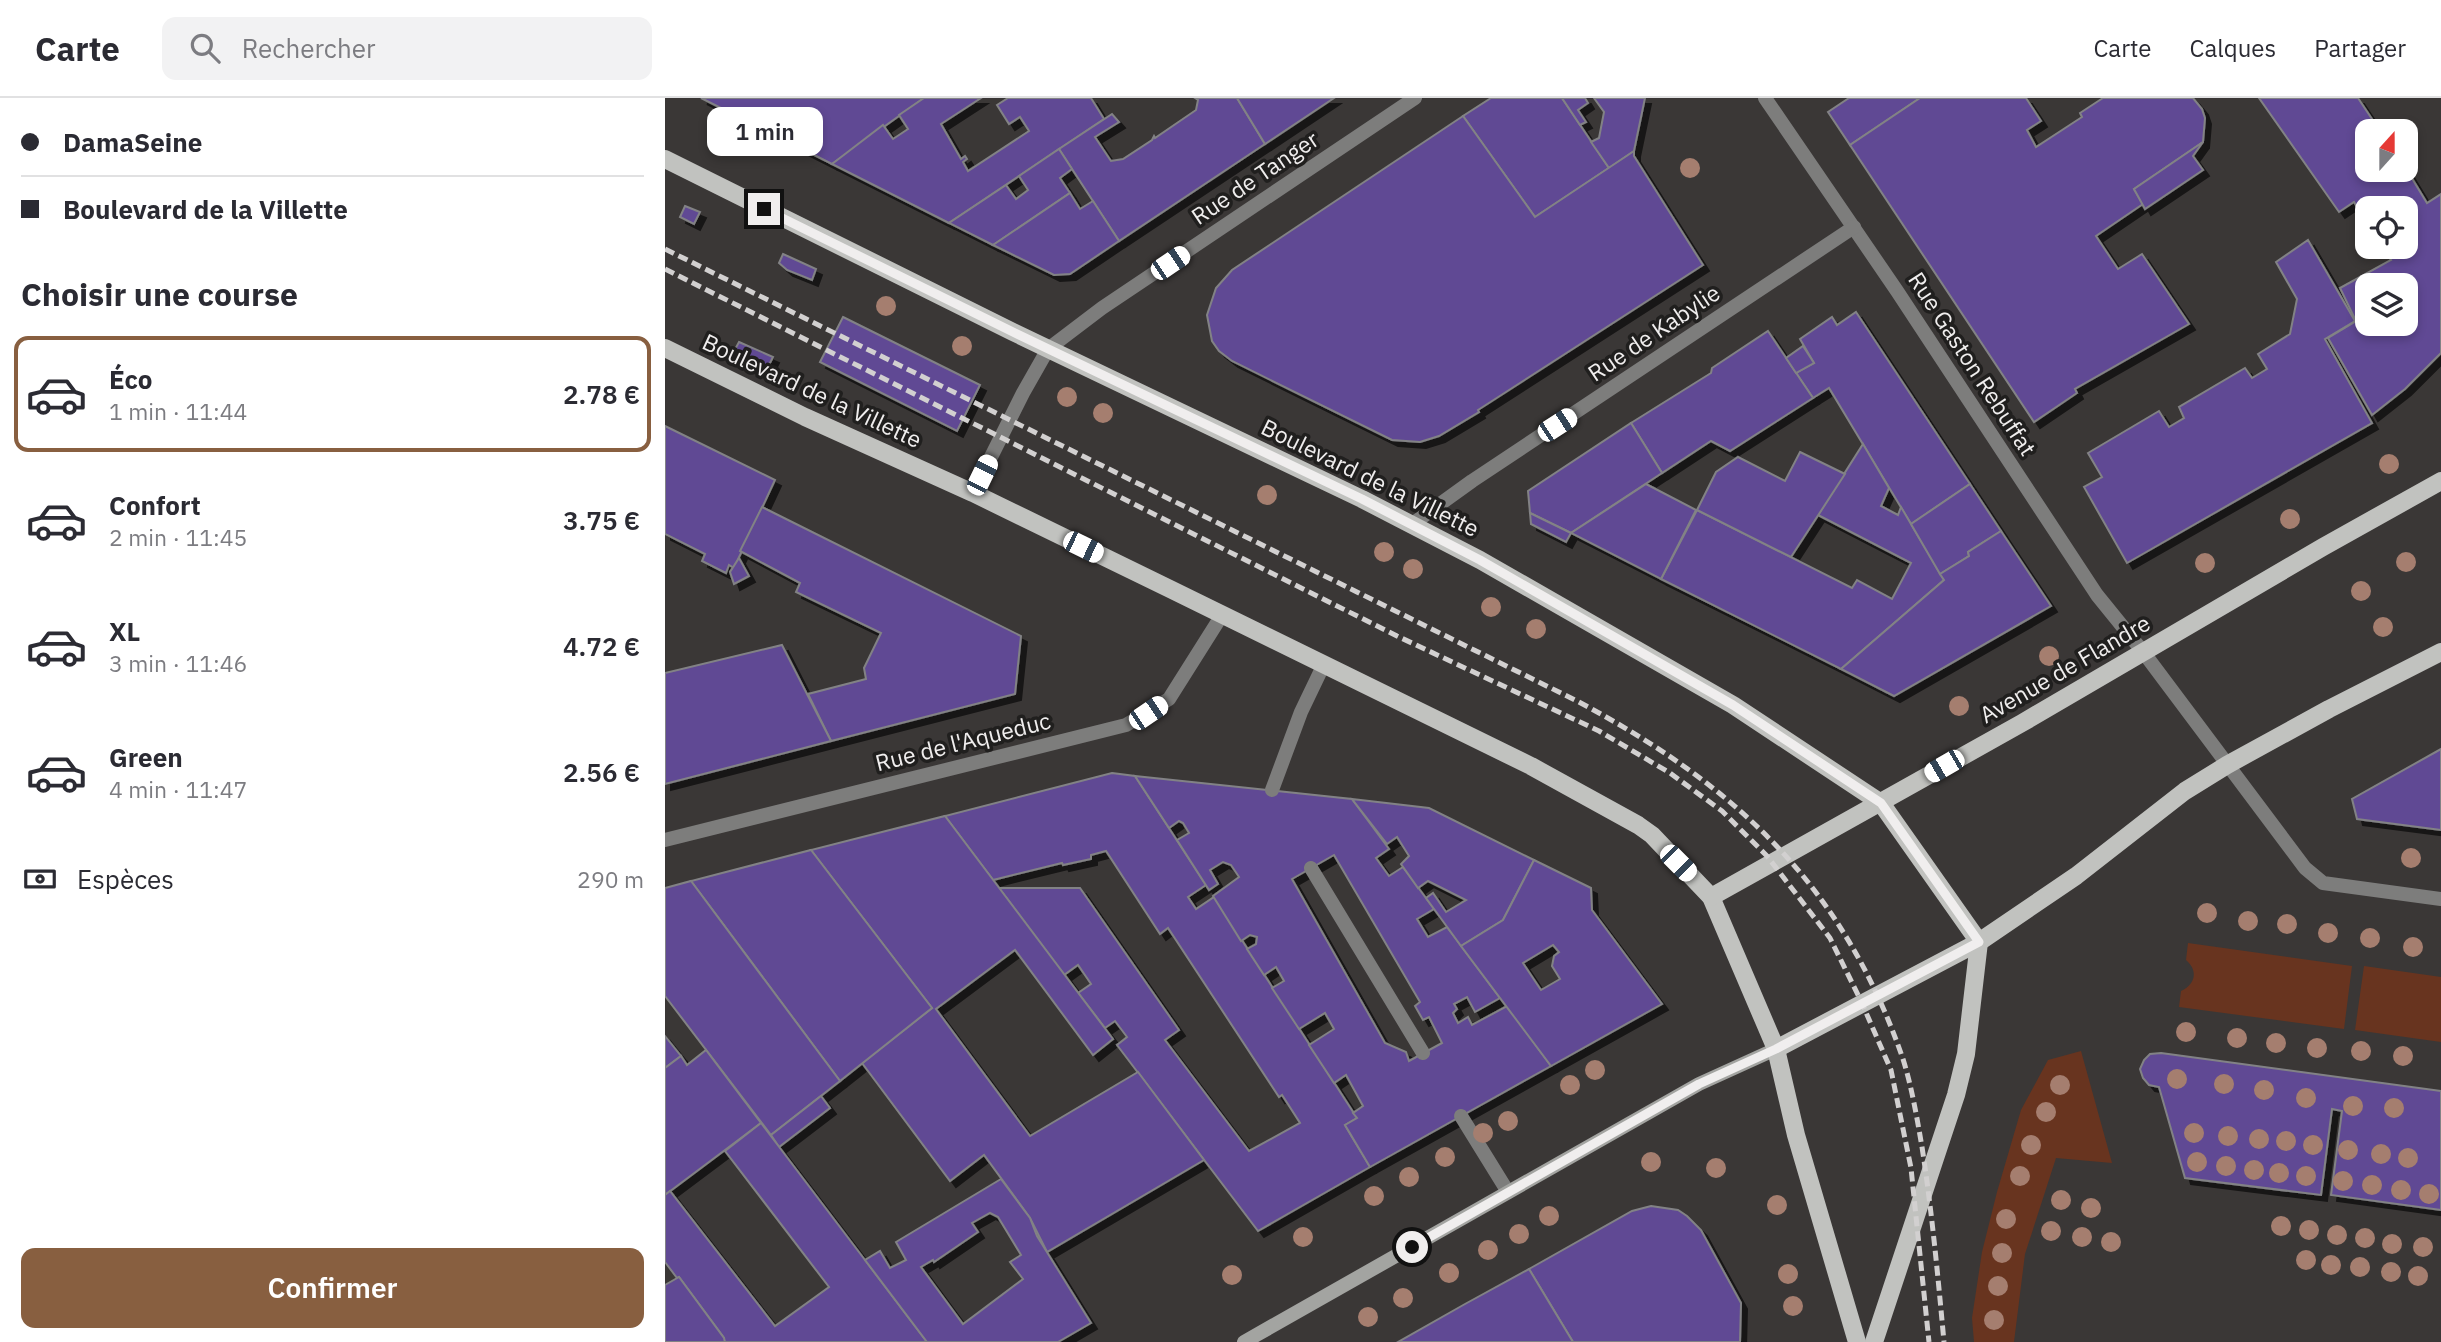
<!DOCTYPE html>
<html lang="fr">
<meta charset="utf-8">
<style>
:root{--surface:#fff;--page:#f2f2f3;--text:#2b2b33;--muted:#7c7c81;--line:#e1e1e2;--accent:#885f40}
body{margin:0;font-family:"IBM Plex Sans",sans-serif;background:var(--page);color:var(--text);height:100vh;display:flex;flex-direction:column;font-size:26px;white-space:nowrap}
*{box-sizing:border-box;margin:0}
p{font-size:23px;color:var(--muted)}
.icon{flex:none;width:38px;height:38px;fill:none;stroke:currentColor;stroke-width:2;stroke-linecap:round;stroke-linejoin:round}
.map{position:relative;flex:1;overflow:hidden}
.panel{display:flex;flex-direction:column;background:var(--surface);width:665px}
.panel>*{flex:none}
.hud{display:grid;align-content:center;height:154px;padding:0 21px;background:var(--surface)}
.needle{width:46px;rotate:21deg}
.tools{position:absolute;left:1690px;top:21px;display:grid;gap:14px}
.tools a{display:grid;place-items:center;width:63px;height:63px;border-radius:14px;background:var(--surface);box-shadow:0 4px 10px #0003;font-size:35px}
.end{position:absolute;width:32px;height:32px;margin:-16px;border:9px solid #f0eeee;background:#111;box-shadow:0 0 0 4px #111}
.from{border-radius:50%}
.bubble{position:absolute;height:49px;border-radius:14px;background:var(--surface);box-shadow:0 4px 10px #0003;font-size:23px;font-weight:600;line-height:49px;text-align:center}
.car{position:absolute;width:21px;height:42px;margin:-21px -10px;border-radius:9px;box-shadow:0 0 5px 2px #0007;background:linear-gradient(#fff 24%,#345 0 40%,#fff 0 76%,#345 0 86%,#fff 0)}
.hud b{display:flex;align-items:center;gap:24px;height:66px;font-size:26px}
.hud b+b{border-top:2px solid var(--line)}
.hud i{width:18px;height:18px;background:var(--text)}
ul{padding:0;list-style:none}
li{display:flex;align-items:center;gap:21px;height:116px;margin:0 14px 10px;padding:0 7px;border:4px solid transparent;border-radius:14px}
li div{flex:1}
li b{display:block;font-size:26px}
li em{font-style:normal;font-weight:600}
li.active{border-color:var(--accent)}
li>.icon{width:63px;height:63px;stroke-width:1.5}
h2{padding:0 21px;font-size:32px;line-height:84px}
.pay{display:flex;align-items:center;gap:18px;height:77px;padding:0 21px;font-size:26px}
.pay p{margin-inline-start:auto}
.cta{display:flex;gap:14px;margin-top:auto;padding:14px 21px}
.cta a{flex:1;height:80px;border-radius:14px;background:var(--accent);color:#fff;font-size:28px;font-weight:600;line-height:80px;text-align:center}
header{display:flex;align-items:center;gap:42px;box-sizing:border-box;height:98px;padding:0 35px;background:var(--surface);border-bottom:2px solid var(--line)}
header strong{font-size:33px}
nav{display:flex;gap:38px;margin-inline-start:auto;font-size:24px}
.search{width:490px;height:63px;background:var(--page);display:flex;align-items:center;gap:18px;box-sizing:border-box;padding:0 24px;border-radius:14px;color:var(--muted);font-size:26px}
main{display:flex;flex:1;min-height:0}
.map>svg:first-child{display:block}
.green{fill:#68341f}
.building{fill:#604a94;stroke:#828285;stroke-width:2;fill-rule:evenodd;filter:url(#shadow)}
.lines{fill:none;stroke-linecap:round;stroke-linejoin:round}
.service{stroke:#7d7d7c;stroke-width:14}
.minor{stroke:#7d7d7c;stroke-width:14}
.tertiary{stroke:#7d7d7c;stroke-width:14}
.secondary{stroke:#a3a4a1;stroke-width:14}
.primary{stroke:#c1c2bf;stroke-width:18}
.rail{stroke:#d2d0d0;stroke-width:5;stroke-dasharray:10 5;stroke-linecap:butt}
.tree{fill:#a57e6f}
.route{stroke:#f0eeee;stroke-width:9}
.labels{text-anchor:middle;stroke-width:7;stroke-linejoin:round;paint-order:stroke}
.street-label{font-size:23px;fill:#f0eeee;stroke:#201f1e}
</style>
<header>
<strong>Carte</strong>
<div class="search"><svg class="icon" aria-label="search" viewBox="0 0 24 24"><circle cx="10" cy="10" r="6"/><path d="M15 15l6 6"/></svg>Rechercher</div>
<nav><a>Carte</a><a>Calques</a><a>Partager</a></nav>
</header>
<main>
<section class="panel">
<div class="hud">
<b><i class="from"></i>DamaSeine</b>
<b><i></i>Boulevard de la Villette</b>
</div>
<h2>Choisir une course</h2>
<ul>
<li class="active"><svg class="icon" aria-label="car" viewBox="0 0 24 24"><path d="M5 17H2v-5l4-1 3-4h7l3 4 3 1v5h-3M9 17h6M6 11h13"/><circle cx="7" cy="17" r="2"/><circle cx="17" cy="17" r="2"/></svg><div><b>Éco</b><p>1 min · 11:44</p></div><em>2.78 €</em></li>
<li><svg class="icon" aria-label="car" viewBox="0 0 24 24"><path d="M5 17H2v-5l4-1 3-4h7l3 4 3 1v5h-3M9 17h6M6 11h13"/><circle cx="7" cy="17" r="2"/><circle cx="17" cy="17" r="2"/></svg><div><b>Confort</b><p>2 min · 11:45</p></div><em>3.75 €</em></li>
<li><svg class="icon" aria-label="car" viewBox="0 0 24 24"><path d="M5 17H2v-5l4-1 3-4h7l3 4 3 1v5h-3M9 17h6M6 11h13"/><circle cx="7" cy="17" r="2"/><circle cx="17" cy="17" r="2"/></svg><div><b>XL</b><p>3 min · 11:46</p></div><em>4.72 €</em></li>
<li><svg class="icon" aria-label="car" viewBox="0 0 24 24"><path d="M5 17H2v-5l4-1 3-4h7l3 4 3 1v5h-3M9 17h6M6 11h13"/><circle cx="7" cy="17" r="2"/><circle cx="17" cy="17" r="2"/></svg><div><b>Green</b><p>4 min · 11:47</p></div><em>2.56 €</em></li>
</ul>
<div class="pay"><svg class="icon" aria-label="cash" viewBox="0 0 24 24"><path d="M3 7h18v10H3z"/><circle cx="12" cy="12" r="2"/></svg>Espèces<p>290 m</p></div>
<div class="cta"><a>Confirmer</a></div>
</section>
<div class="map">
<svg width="1776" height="1244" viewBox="0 0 1776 1244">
<defs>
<filter id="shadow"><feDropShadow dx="6" dy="6" stdDeviation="0" flood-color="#0009"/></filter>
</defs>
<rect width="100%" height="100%" fill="#3a3736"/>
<g class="green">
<path d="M 1523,845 L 1687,868 L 1679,931 L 1514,909 L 1516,893 C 1531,886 1533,872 1521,862 Z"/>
<polygon points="1699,868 1776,879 1776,944 1690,932"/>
<polygon points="1416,953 1447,1065 1391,1060 1360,1156 1349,1244 1309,1244 1307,1220 1317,1154 1332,1094 1356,1012 1383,962"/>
</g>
<g class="building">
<polygon points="36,0 259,0 167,66"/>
<polygon points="259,0 316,0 276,26 296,61 300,58 302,61 298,64 303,73 364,33 355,19 344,26 332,7 343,0 426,0 439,21 284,125 167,66 218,27 228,41 243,31 234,17"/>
<polygon points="530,0 572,0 600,46 454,143 394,51 447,16 454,24 430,39 446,63 458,61 487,42 489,38 490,40 531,12 533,2"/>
<polygon points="572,0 669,0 600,46"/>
<polygon points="826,0 897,0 944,70 870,119 798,18"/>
<polygon points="897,0 920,0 923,5 913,12 921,24 915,27"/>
<polygon points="929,0 980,0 969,53 944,70 926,44 934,40 939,14"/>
<polygon points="1184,0 1255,0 1185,47 1163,14"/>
<polygon points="1255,0 1361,0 1376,23 1362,32 1371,49 1417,19 1415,15 1438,0 1528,0 1537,11 1540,20 1538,44 1469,91 1478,106 1431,138 1453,171 1477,156 1524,226 1410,291 1412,295 1369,324 1185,47"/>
<path d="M 1594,0 L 1693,0 L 1715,33 L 1703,33 L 1703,72 L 1741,72 L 1741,58 L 1744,64 L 1742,72 L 1762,105 L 1776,96 L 1776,255 L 1740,291 L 1707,317 L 1663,240 L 1691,223 L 1675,190 L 1726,162 L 1717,149 L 1741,149 L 1741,110 L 1703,110 L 1703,126 L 1689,104 L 1674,114 ZM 1703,187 L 1741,187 L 1741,226 L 1703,226 Z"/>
<polygon points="798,18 870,119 969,53 969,58 1038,167 813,312 814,314 774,338 755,344 727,342 567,263 554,253 547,243 542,217 551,190 567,172"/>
<polygon points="1538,44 1528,58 1538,72 1480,111 1469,91"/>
<polygon points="394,51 407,71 395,80 405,95 328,147 284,125 341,87 351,101 363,92 354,78"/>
<polygon points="405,95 415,111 428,103 454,143 405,176 389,177 328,147"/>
<polygon points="20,108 35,114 29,126 15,119"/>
<polygon points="1643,142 1690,223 1660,241 1707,325 1462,465 1419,389 1437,379 1423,355 1494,313 1504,329 1519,320 1514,309 1580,270 1587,280 1602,271 1593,256 1625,236 1632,201 1611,164"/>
<polygon points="118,156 151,171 147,182 122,172 114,165"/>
<polygon points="1191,214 1305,386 1246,426 1164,290 1148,300 1131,275 1149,265 1135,241 1167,219 1172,227"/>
<polygon points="178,219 315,287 292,333 155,264"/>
<polygon points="1103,233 1148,300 1065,353 1046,343 997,375 966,325 1046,275 1047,270"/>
<polygon points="74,244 108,259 101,273 68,255"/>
<polygon points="1138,248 1149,265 1131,275 1121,260"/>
<polygon points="966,325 997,375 906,435 865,415 863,393"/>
<polygon points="0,328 110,382 69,470 64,467 61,475 37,463 40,456 0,436"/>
<polygon points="1198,346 1224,390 1216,408 1233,417 1236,409 1279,482 1176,571 996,481 1032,412 1187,490 1192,482 1227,501 1246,465 1153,417"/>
<polygon points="1135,354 1180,376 1126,459 1032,412 1051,374 1073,359 1120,383"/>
<polygon points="981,386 1031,412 996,481 906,435"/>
<polygon points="1305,386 1336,433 1303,454 1304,458 1275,476 1246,426"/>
<polygon points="97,409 356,538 350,596 166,643 143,596 201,581 199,570 216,535 131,494 135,485 75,453"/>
<polygon points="865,415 906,435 901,444 866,426"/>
<polygon points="1336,433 1386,508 1229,598 1176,571 1279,482 1275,476 1304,458 1303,454"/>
<polygon points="74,460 84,478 69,486 65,474"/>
<polygon points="117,547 166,643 0,686 0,575"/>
<polygon points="1776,651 1776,732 1692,721 1687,701"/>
<polygon points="447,675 470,678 541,787 523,799 531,811 549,799 692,1020 680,1027 705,1069 593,1133 452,947 462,939 450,923 440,930 413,895 426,886 413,867 399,877 334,790 415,790 514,932 500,942 584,1053 635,1025 617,997 614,999 503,830 495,836 441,753 426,757 426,761 398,767 397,765 328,782 280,718"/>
<path d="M 470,678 L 687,701 L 724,751 L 711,760 L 724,778 L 738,769 L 769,811 L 752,821 L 763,839 L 782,829 L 835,900 L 810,914 L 802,899 L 789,906 L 792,911 L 788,915 L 793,925 L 803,919 L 807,927 L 842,908 L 886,968 L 705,1069 L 680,1027 L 692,1020 L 688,1015 L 698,1008 L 681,977 L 669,985 L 644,947 L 669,931 L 660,915 L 634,931 L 607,890 L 619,883 L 611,869 L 599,877 L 582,851 L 591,846 L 592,839 L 585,837 L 576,843 L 548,798 L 574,779 L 566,767 L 558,764 L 545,772 L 553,786 L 544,792 L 512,742 L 524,735 L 518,725 L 514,723 L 504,730 ZM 669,757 L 755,904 L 750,908 L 758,922 L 764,919 L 777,945 L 744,963 L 741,954 L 720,945 L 627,781 Z"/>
<polygon points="687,701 764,710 869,762 838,822 796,848 761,800 768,795 781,814 801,802 763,783 753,790 736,766 744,758 732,739 722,746"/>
<polygon points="280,718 448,941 428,957 350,852 271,911 365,1038 473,974 539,1062 382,1154 365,1120 319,1057 285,1083 197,965 267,910 146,752"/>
<polygon points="146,752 267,910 175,983 26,783"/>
<path d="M 869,762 L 926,790 L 927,812 L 997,906 L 886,968 L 796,848 L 838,822 ZM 888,847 L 894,854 L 889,858 L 887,868 L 895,881 L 876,892 L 858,865 Z"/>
<polygon points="26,783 175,983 106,1037 0,898 0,790"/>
<polygon points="0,938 16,958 0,970"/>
<polygon points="41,952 96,1025 0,1097 0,970 16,958 22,967"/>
<polygon points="1496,955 1776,993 1776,1112 1666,1097 1677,1013 1667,1011 1656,1097 1520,1080 1494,989 1484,987 1478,980 1475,971 1479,962 1485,956"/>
<polygon points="156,998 165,1010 114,1049 106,1037"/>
<polygon points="96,1025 200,1162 262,1244 60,1244 58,1241 59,1240 14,1179 12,1180 0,1164 0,1097 5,1093 110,1228 164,1189 60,1053"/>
<path d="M 336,1081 L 365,1120 L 372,1138 L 426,1225 L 393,1244 L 262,1244 L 200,1162 L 215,1153 L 225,1170 L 241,1162 L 231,1144 ZM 325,1115 L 333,1119 L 356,1157 L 345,1164 L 358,1181 L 298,1226 L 256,1169 L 268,1162 L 269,1164 L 313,1134 L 307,1125 Z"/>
<polygon points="986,1108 1013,1112 1022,1118 1036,1132 1076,1205 1075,1244 908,1244 864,1171 967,1113"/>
<polygon points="864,1171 908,1244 733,1244 800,1206"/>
<polygon points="14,1179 59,1240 60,1244 0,1244 0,1187"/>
</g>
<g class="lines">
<g class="service">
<polyline points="607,692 636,614 659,566"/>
<polyline points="646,770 758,955"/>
<polyline points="796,1018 843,1094"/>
</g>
<g class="minor">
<polyline points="1100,0 1232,193 1432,497 1479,555 1640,770 1658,785 1776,801"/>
<polyline points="746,427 807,383 1189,129"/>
<polyline points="0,742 461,627 504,601 557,517"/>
</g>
<polyline class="tertiary" points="308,395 358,295 383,251 437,210 750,0"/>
<polyline class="secondary" points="579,1244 1034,986 1111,951"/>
<g class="primary">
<polyline points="0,61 348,234 697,401 815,462 1068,607 1216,705 1314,844"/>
<polyline points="0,250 140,319 308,395 503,490 866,668 973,727 987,737 1046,799 1111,951 1131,1037 1192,1244"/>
<polyline points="1046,799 1357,625 1658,449 1776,383"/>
<polyline points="1111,951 1314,844 1411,778 1520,693 1562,667 1664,611 1776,554"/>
<polyline points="1209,1244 1291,997 1301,956 1314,844"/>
</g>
<g class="rail">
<path d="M 0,151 L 912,603 C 1070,687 1178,787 1238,961 C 1247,990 1252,1020 1257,1049 C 1267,1114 1273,1179 1279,1244"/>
<polyline points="0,171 732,538 934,633 1005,675 1057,713 1102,758 1165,840 1196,903 1226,972 1246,1070 1264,1244"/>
</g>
</g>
<g class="tree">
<circle cx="1025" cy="70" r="10"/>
<circle cx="221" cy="208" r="10"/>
<circle cx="297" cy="248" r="10"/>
<circle cx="402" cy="299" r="10"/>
<circle cx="438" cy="315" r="10"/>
<circle cx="1724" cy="366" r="10"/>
<circle cx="602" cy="397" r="10"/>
<circle cx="1625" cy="421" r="10"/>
<circle cx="719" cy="454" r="10"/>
<circle cx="1741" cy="464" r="10"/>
<circle cx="1540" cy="465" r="10"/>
<circle cx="748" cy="471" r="10"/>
<circle cx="1696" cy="493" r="10"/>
<circle cx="826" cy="509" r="10"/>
<circle cx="1718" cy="529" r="10"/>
<circle cx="871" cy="531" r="10"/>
<circle cx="1384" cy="558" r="10"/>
<circle cx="1294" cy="608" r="10"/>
<circle cx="1746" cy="760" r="10"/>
<circle cx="1542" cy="815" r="10"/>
<circle cx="1583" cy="823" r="10"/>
<circle cx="1622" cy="826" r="10"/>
<circle cx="1663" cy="835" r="10"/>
<circle cx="1705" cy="840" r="10"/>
<circle cx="1748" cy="849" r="10"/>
<circle cx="1521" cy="934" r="10"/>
<circle cx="1572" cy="940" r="10"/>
<circle cx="1611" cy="945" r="10"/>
<circle cx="1652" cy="950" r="10"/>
<circle cx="1696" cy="953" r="10"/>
<circle cx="1738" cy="958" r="10"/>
<circle cx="930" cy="972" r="10"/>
<circle cx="1512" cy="981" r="10"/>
<circle cx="1559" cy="986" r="10"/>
<circle cx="905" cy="987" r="10"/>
<circle cx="1395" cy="987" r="10"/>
<circle cx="1599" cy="992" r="10"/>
<circle cx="1641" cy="1000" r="10"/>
<circle cx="1688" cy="1008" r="10"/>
<circle cx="1729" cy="1010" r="10"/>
<circle cx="1381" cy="1014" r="10"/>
<circle cx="843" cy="1023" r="10"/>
<circle cx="818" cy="1035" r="10"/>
<circle cx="1529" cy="1035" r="10"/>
<circle cx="1563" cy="1038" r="10"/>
<circle cx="1594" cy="1041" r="10"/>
<circle cx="1621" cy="1043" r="10"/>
<circle cx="1366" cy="1047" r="10"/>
<circle cx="1648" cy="1047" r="10"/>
<circle cx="1683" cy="1052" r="10"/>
<circle cx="1716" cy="1056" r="10"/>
<circle cx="780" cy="1059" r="10"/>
<circle cx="1743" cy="1060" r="10"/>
<circle cx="986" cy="1064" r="10"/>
<circle cx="1532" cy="1064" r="10"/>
<circle cx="1561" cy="1068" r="10"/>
<circle cx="1051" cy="1070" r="10"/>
<circle cx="1589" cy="1072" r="10"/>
<circle cx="1614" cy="1075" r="10"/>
<circle cx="1355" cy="1078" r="10"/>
<circle cx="1641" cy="1078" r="10"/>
<circle cx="744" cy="1079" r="10"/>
<circle cx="1678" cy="1083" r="10"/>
<circle cx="1707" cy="1087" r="10"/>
<circle cx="1736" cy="1092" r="10"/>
<circle cx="1764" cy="1096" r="10"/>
<circle cx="709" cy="1098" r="10"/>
<circle cx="1396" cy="1102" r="10"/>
<circle cx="1112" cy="1107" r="10"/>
<circle cx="1426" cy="1110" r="10"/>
<circle cx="884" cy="1118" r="10"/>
<circle cx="1341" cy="1121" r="10"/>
<circle cx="1616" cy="1128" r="10"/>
<circle cx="1644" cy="1132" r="10"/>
<circle cx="1386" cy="1133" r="10"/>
<circle cx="854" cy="1136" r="10"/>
<circle cx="1672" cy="1137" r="10"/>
<circle cx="638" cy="1139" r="10"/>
<circle cx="1417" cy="1139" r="10"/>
<circle cx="1700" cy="1140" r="10"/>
<circle cx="1446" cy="1144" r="10"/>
<circle cx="1727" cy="1146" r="10"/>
<circle cx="1758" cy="1149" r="10"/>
<circle cx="823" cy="1152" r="10"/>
<circle cx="1337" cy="1155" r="10"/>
<circle cx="1641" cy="1162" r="10"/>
<circle cx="1666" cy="1167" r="10"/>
<circle cx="1695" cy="1169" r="10"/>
<circle cx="1726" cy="1174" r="10"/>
<circle cx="784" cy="1175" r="10"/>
<circle cx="1123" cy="1176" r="10"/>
<circle cx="567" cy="1177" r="10"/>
<circle cx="1753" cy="1178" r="10"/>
<circle cx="1333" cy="1188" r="10"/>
<circle cx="738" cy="1200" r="10"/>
<circle cx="1128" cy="1208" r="10"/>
<circle cx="703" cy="1219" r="10"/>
<circle cx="1329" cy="1222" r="10"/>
</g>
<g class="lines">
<polyline class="route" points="99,111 348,234 697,401 815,462 1068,607 1216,705 1314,844 1111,951 1034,986 747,1149"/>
</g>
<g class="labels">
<g class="street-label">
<text transform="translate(590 80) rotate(-34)" y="8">Rue de Tanger</text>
<text transform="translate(989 235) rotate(-34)" y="8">Rue de Kabylie</text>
<text transform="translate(1307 266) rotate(57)" y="8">Rue Gaston Rebuffat</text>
<text transform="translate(147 293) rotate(25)" y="8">Boulevard de la Villette</text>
<text transform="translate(705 380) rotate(26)" y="8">Boulevard de la Villette</text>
<text transform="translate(1400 571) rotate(-30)" y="8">Avenue de Flandre</text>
<text transform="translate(298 644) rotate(-14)" y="8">Rue de l'Aqueduc</text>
</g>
</g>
</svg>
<div class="tools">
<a><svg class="needle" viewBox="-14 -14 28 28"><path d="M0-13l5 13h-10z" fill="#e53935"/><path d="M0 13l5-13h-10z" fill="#7c7c81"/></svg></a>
<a><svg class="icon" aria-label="locate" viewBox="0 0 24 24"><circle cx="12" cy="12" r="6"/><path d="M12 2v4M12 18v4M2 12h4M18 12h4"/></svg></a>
<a><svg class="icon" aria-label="layers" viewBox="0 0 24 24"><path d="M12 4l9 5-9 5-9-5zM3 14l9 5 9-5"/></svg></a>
</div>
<i class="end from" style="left:747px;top:1149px"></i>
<i class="end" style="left:99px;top:111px"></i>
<div class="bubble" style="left:42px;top:9px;width:116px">1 min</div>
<i class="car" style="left:505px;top:165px;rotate:56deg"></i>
<i class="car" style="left:892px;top:327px;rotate:57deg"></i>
<i class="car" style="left:317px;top:377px;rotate:26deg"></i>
<i class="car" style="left:418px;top:449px;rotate:116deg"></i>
<i class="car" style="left:483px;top:615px;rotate:56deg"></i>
<i class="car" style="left:1279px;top:668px;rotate:240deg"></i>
<i class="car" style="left:1013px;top:765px;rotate:135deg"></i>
</div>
</main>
